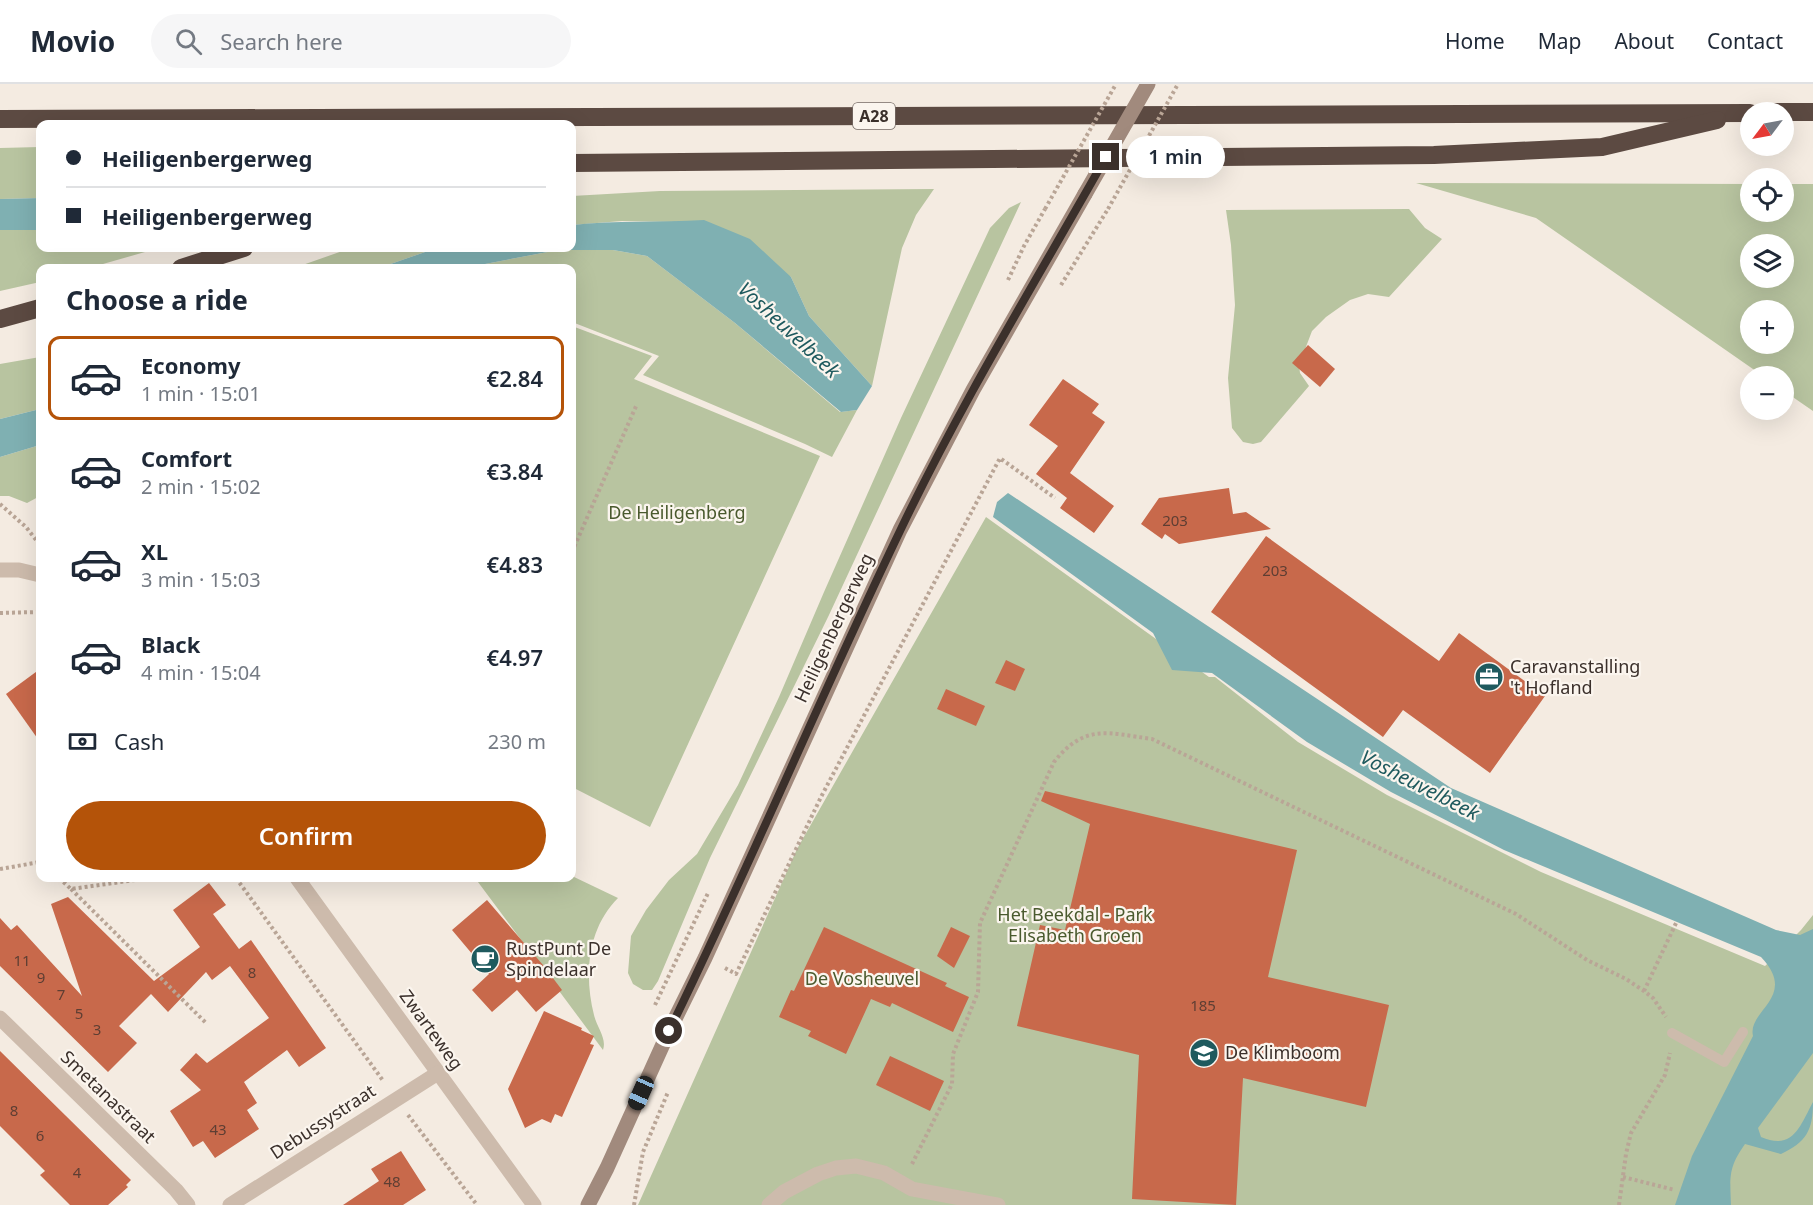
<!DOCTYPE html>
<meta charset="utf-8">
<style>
:root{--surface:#fff;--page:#f6f6f7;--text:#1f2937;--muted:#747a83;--line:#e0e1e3;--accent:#b45309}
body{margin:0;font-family:"Noto Sans",sans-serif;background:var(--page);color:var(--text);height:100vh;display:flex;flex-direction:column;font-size:22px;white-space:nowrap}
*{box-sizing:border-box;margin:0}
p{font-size:20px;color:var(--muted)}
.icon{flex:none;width:33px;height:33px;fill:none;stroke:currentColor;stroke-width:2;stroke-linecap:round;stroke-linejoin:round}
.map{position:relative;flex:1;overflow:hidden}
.drawer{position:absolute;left:36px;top:180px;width:540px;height:618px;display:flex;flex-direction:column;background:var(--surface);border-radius:12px;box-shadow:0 6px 24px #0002}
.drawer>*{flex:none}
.guide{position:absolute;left:36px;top:36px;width:540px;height:132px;border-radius:12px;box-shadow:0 6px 24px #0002;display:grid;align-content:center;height:132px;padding:0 30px;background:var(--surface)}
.needle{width:39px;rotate:238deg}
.tools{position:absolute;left:1740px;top:18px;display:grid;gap:12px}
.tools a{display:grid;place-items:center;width:54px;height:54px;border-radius:50%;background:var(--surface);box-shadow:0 6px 24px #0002;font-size:30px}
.end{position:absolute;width:27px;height:27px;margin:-14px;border:8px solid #3b302b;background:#fff;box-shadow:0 0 0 3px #fff}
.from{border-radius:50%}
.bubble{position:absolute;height:42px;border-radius:21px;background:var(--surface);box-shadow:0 6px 24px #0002;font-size:20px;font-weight:600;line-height:42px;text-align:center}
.car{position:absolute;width:18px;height:36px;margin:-18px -9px;border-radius:8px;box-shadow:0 0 4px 2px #0007;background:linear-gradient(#222 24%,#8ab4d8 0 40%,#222 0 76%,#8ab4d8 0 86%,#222 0)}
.guide b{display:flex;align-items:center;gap:21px;height:57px;font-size:22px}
.guide b+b{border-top:2px solid var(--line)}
.guide i{width:15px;height:15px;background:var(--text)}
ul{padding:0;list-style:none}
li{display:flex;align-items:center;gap:18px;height:84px;margin:0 12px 9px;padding:0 18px;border:3px solid transparent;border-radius:12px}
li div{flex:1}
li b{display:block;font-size:22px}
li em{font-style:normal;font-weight:600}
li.current{border-color:var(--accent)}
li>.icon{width:54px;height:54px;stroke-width:1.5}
h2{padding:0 30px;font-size:27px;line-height:72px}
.pay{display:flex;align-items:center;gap:15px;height:66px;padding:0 30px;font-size:22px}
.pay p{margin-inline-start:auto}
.primary-button{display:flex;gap:12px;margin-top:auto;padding:12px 30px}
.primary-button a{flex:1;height:69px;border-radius:36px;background:var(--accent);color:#fff;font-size:24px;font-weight:600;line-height:69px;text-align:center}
header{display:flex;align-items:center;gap:36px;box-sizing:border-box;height:84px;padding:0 30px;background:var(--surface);border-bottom:2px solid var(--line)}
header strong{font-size:28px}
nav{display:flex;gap:33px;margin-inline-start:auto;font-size:21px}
.search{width:420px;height:54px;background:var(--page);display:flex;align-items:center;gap:15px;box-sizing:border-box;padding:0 21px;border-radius:33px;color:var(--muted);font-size:22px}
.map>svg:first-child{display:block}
.green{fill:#b8c4a0;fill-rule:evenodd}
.water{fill:#7fb0b2}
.building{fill:#c8694b}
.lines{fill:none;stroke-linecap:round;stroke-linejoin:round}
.path{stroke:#b9a596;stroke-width:4;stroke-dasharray:3 3;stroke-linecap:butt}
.service{stroke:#cdbbac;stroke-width:10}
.minor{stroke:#cdbbac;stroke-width:15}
.secondary{stroke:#a18a7d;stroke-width:15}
.motorway{stroke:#5c4a42;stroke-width:18}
.path-bridge{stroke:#b9a596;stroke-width:4;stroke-dasharray:3 3;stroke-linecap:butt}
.secondary-bridge{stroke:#a18a7d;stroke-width:15}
.route{stroke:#3b302b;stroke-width:8}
.labels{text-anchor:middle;stroke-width:4.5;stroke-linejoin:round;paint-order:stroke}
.number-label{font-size:15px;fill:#5e3e33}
.shield{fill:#fbf5ee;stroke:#756b66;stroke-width:1.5}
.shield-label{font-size:16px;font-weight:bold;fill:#3b302b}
.park-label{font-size:18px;fill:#4a5a2e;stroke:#fbf5ee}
.street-label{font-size:18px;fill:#3b302b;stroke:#fbf5ee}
.poi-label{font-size:18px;fill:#3b302b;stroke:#fbf5ee;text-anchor:start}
.water-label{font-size:20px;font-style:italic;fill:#1f5a5e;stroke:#fbf5ee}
</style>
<header>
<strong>Movio</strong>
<div class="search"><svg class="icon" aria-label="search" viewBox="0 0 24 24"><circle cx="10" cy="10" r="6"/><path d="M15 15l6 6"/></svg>Search here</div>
<nav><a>Home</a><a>Map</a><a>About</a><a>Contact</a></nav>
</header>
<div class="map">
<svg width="1813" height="1121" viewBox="0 0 1813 1121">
<rect width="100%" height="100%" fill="#f4ebe1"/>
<g class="green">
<polygon points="40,63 40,114 0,115 0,64"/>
<path d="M 1416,99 L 1750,100 L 1750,128 L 1784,128 L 1784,100 L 1813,100 L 1813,327 L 1784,307 L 1784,292 L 1763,292 L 1536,134 ZM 1750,160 L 1784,160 L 1784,194 L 1750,194 ZM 1750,226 L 1784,226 L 1784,260 L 1750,260 Z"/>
<polygon points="934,105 916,131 902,164 872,302 809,232 791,193 675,138 622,137 572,141 572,112 660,107"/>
<polygon points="1021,118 829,531 710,774 658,897 652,906 643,906 633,900 628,889 631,852 646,826 669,796 697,770 738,701 779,613 824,508 901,334 990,144 1009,124"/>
<polygon points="1409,125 1425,144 1442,155 1389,213 1368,210 1350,216 1326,233 1312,247 1299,281 1300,289 1309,302 1261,358 1253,360 1243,358 1232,344 1228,294 1235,221 1231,161 1226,126"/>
<polygon points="0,146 40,146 40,164 159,164 89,184 40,184 40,198 0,207"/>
<polygon points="351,164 441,164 428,167 379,184 294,184"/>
<polygon points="558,166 613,166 647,172 735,239 840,328 857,326 832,373 805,360 643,291 659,272 572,238 572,184 464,184"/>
<polygon points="572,242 652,272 634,295 820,372 650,743 572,703"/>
<polygon points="40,273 40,325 0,335 0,280"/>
<polygon points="40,361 40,412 27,419 9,412 0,412 0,373"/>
<polygon points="986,433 1209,593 1215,593 1298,658 1387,711 1541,788 1765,882 1801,846 1813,831 1813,1121 638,1121 797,765"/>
<path d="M 572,792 L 618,814 C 587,845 584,891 594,931 C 597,944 607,954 603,966 L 475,794 L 572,794 Z"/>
</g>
<g class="water">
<polygon points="40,114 40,146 0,146 0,115"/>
<path d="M 704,136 L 750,155 L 791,193 L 809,232 L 872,302 L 857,326 L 841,328 L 735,239 L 647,172 L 613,166 L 558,166 L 464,184 L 379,184 L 428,167 L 441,164 L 572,164 L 572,141 C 616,136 660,139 704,136 Z"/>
<polygon points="40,325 40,361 0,373 0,335"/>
<path d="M 1008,409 L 1451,704 L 1776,846 L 1800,851 L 1813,845 L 1813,969 L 1758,1044 L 1761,1053 C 1793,1067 1800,1042 1813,1018 C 1813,1047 1806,1058 1781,1070 L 1745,1060 C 1728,1084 1730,1093 1731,1121 L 1675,1121 L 1692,1072 L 1753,952 C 1747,926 1799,913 1761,873 L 1504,766 L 1391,708 L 1307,658 L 1212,589 L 1172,586 L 1153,549 L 993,433 L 997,418 Z"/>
</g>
<g class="building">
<polygon points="1308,261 1335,285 1320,303 1292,279"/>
<polygon points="1063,295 1099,320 1092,329 1105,338 1070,389 1114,422 1094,449 1060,424 1067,414 1036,390 1058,362 1029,341"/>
<polygon points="1229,404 1233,430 1246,428 1271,445 1179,460 1165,450 1162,455 1141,440 1159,414"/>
<polygon points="1266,452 1439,577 1459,549 1545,612 1490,689 1403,626 1383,653 1211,528"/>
<polygon points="1006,576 1025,585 1015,607 995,599"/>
<polygon points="40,585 40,658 6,610"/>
<polygon points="946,605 985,622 976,642 937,625"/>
<polygon points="1045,707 1297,766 1268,893 1389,921 1366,1023 1243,994 1236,1121 1132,1115 1139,971 1017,942 1040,841 1065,846 1090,740 1041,717"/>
<polygon points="209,799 226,821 213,830 239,865 251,856 326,964 299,983 287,966 244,998 257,1019 247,1026 259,1045 215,1074 203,1057 193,1063 170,1027 201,1006 180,986 196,969 207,979 269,934 230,882 212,896 206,888 168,928 151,910 119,942 137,959 108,988 0,882 0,834 11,846 17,841 82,912 51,820 68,813 154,897 200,863 173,826"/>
<polygon points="487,816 543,881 562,906 536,928 517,906 492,928 472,906 489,890 452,846"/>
<polygon points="824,843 947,899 945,902 969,913 953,948 892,919 890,923 871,915 846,970 808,952 811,947 779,933 791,906 794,907"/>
<polygon points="951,843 970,852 954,884 937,872"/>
<polygon points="544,927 582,944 581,946 594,952 590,960 594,961 562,1033 555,1030 551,1039 542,1035 525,1044 508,1005"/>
<polygon points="0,967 131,1096 126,1101 128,1103 108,1121 70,1121 40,1091 45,1087 0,1042"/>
<polygon points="890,972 944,997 930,1027 876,1001"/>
<polygon points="401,1067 426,1106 403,1121 343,1121 379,1097 371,1085"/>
</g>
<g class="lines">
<g class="path">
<polyline points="1008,196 1024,162 1045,125"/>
<polyline points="1061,201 1108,125"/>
<polyline points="0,420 26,443 40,461"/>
<polyline points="572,468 637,320"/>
<polyline points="0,529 38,528 40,531"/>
<polyline points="0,785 40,778"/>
<polyline points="59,794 71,805 149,794"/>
<polyline points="236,794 384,998"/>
<polyline points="71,805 207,940"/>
<polyline points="725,884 736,890 821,713 1000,374 1055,414"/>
<polyline points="1644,907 1677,837"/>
<polyline points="655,921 708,809"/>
<polyline points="408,1031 477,1121"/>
<path d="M 912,1080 L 952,1000 L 953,970 L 978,908 L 980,839 L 1054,678 C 1085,639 1108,649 1152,655 L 1516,830 L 1587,876 L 1626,895 L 1644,907 L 1653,914 L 1666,933"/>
<polyline points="1623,1093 1675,1106"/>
<polyline points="634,1121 643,1068 668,1008"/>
<polyline points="1619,1121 1626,1070 1631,1049 1665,991 1670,969"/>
</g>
<polyline class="service" points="1672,949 1724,978 1743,948"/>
<g class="minor">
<polyline points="0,486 19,486 40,491"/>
<polyline points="297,794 534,1121"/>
<polyline points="0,934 176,1106 188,1121"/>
<polyline points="230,1121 438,989"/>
<polyline points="769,1121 784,1108 818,1090 836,1084 856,1082 884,1089 912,1105 998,1121"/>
</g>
<polyline class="secondary" points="588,1121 607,1084 669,947 705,874 900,446 973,306 1085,110"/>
<g class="motorway">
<polyline points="1764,28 1813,28"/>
<polyline points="0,35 1750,29"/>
<polyline points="572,79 1434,71 1602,63 1717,36"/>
<polyline points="181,184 244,164"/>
<polyline points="0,235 40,224"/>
</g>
<g class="path-bridge">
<polyline points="1045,125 1116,0"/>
<polyline points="1108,125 1178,0"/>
</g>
<polyline class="secondary-bridge" points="1085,110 1148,0"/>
</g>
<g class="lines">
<path class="route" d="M 669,947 C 750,782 820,613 900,447 C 961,319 1036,197 1106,73"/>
</g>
<defs>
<g id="office-disc" transform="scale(1.5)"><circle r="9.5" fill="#1f5a5e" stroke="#fbf5ee"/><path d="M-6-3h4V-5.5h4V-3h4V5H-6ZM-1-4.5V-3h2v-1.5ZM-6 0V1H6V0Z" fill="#fff"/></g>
<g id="cafe-disc" transform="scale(1.5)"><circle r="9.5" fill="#1f5a5e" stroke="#fbf5ee"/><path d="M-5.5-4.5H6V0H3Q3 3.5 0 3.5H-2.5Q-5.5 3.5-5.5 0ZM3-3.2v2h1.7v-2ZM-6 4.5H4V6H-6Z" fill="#fff"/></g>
<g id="school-disc" transform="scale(1.5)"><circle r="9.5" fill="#1f5a5e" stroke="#fbf5ee"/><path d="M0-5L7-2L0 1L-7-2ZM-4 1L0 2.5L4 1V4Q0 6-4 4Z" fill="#fff"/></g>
</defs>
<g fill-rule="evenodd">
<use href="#office-disc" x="1489" y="593"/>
<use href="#cafe-disc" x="485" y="875"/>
<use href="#school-disc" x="1204" y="969"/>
</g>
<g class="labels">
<g class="number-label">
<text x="1175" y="442">203</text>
<text x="1275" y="492">203</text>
<text x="22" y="882">11</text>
<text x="252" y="894">8</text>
<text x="41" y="899">9</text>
<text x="61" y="916">7</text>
<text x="1203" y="927">185</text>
<text x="79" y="935">5</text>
<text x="97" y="951">3</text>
<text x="14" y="1032">8</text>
<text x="218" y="1051">43</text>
<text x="40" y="1057">6</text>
<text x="77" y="1094">4</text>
<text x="392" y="1103">48</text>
</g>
<rect class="shield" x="853" y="19" width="42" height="26" rx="4.5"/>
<g class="shield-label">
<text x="874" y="38">A28</text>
</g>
<g class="park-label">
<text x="677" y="435">De Heiligenberg</text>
<text x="1075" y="837">Het Beekdal - Park<tspan x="1075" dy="21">Elisabeth Groen</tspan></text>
<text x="862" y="901">De Vosheuvel</text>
</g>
<g class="street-label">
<text transform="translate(834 544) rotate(-65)" y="6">Heiligenbergerweg</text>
<text transform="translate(431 946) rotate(54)" y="6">Zwarteweg</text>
<text transform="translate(108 1013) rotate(44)" y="6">Smetanastraat</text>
<text transform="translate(323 1038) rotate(-33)" y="6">Debussystraat</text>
</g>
<g class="poi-label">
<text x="1510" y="589">Caravanstalling<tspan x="1510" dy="21">'t Hofland</tspan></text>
<text x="506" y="871">RustPunt De<tspan x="506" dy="21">Spindelaar</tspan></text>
<text x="1225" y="975">De Klimboom</text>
</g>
<g class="water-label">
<text transform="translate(789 246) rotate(43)" y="7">Vosheuvelbeek</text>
<text transform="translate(1420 701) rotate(27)" y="7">Vosheuvelbeek</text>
</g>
</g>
</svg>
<div class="tools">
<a><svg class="needle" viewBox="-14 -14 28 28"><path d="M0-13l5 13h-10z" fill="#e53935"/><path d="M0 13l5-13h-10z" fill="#747a83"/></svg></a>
<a><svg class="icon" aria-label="locate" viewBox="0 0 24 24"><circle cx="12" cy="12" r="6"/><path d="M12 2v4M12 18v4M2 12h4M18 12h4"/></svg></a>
<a><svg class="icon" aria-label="layers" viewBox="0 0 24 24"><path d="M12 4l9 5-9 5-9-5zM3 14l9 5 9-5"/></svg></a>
<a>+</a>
<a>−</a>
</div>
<i class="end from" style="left:669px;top:947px"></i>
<i class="end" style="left:1106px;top:73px"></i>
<div class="bubble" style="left:1126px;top:52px;width:99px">1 min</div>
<i class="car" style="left:641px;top:1009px;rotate:204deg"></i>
<div class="guide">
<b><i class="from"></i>Heiligenbergerweg</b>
<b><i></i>Heiligenbergerweg</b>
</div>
<section class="drawer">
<h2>Choose a ride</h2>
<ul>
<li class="current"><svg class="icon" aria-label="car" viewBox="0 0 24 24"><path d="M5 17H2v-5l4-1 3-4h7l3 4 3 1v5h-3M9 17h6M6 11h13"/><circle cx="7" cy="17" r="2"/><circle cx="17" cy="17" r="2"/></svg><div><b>Economy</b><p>1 min · 15:01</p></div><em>€2.84</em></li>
<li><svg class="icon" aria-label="car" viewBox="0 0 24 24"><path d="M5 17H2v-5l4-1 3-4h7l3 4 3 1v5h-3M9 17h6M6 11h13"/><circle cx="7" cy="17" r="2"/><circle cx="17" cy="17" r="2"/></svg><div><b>Comfort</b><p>2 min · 15:02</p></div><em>€3.84</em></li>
<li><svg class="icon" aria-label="car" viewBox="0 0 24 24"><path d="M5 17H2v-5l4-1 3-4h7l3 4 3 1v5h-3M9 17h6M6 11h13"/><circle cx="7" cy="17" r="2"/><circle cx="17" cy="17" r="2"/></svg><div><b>XL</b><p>3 min · 15:03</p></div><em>€4.83</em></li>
<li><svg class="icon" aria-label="car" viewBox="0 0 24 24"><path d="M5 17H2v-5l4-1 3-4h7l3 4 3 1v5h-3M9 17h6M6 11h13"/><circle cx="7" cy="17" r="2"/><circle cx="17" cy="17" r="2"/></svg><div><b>Black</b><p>4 min · 15:04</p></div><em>€4.97</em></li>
</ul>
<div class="pay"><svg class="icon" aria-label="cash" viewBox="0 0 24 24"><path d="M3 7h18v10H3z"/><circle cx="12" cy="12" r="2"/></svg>Cash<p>230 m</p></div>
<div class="primary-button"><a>Confirm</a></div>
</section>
</div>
